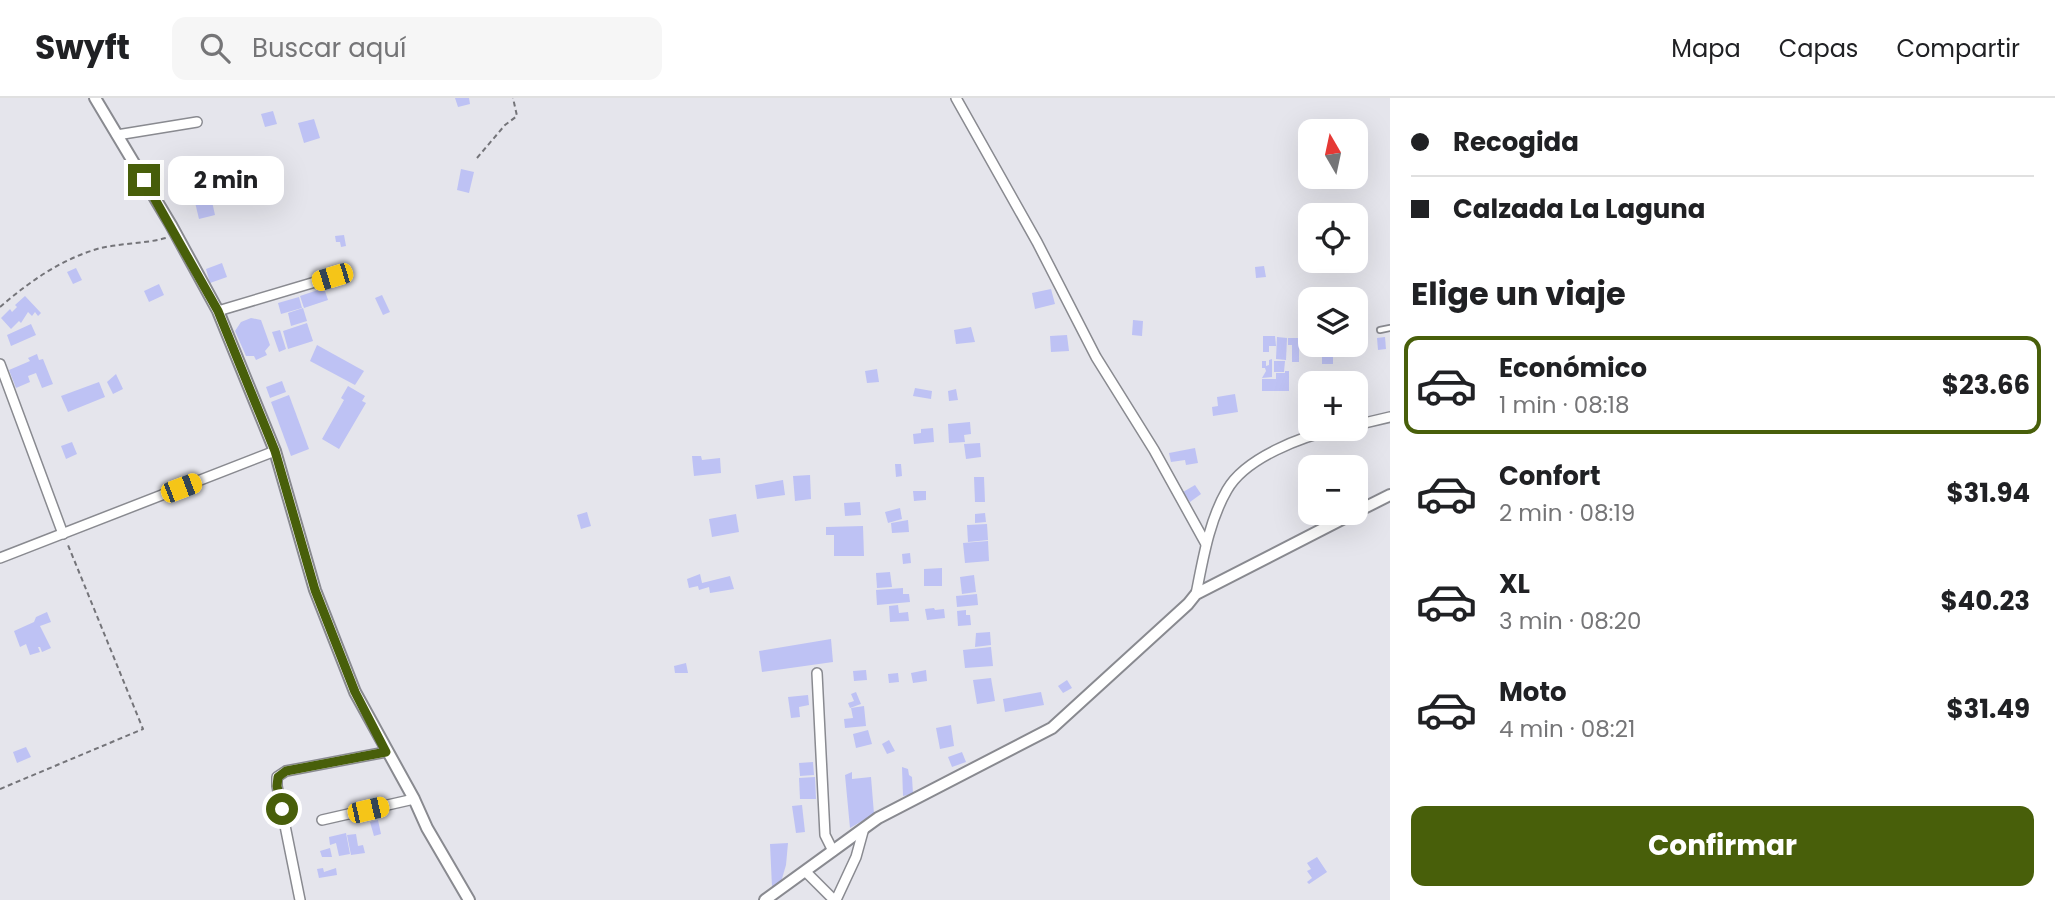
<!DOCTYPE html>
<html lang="es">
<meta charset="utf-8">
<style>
:root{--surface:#fff;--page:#f6f6f6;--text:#202124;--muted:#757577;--line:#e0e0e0;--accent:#485f0a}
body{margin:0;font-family:Poppins,sans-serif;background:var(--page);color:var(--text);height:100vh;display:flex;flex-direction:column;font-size:26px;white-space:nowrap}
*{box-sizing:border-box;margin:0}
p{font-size:23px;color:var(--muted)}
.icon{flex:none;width:38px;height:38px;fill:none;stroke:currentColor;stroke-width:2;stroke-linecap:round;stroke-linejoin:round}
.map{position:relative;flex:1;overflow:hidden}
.details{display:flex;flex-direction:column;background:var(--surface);width:665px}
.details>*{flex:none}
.guide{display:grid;align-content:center;height:154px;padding:0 21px;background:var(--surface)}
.needle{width:46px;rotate:351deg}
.fabs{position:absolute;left:1298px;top:21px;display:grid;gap:14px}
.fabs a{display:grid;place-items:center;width:70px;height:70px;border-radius:14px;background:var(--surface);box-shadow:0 7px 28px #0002;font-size:35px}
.end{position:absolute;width:32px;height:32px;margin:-16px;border:9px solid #485f0a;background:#fff;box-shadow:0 0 0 4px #fff}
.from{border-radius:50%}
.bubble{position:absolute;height:49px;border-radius:14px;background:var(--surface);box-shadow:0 7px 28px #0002;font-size:23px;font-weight:700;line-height:49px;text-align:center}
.car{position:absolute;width:21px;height:42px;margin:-21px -10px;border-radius:9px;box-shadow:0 0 5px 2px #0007;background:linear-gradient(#f5c518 24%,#345 0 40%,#f5c518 0 76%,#345 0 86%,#f5c518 0)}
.guide b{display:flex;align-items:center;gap:24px;height:66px;font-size:26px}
.guide b+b{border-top:2px solid var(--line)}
.guide i{width:18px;height:18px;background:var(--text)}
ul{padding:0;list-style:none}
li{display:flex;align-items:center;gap:21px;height:98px;margin:0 14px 10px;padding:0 7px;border:4px solid transparent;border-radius:14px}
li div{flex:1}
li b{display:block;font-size:26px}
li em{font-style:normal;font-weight:700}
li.active{border-color:var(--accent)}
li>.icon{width:63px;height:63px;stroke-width:1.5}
h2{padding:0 21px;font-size:32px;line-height:84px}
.cta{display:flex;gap:14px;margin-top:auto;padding:14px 21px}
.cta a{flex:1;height:80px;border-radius:14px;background:var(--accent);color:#fff;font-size:28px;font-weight:700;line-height:80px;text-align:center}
header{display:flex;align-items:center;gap:42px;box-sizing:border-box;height:98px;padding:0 35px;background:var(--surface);border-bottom:2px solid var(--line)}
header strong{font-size:33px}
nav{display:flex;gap:38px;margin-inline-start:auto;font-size:24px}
.search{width:490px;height:63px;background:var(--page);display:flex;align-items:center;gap:18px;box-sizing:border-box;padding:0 24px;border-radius:14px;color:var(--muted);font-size:26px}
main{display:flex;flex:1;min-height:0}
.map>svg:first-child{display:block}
.building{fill:#bec2f4}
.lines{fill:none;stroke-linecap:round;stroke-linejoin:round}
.service-casing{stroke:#898a90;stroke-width:8}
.minor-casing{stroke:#898a90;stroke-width:12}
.tertiary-casing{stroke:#898a90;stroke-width:14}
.path{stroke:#747479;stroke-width:2;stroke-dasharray:5 3.5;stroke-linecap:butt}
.service{stroke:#fff;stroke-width:4.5}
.minor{stroke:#fff;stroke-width:9}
.tertiary{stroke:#fff;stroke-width:10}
.route{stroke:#485f0a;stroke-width:9}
</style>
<header>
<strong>Swyft</strong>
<div class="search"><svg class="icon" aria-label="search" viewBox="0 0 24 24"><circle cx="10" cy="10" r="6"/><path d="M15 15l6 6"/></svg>Buscar aquí</div>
<nav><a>Mapa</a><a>Capas</a><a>Compartir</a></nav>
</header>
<main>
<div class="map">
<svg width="1390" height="802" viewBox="0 0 1390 802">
<rect width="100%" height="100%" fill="#e5e5ec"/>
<g class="building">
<polygon points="455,0 469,0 470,6 458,9"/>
<polygon points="273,13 277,26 265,29 261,16"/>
<polygon points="314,21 320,40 304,45 298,25"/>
<polygon points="203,63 215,117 199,121 186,67"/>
<polygon points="461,71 474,74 469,95 457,92"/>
<polygon points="344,137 346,148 341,149 340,144 336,144 335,138"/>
<polygon points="222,165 227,179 210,185 206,171"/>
<polygon points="1264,168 1266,179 1256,180 1255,169"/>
<polygon points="76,170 82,182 73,186 67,174"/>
<polygon points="159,186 164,197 149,204 144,193"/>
<polygon points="324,190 328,202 304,210 300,198"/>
<polygon points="1051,191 1055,206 1035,211 1032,195"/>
<polygon points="382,197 390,214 383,217 375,200"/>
<polygon points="25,198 41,215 38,218 35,214 32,218 28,214 21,225 19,223 11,231 1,220 10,211 12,214 17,209 15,207"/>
<polygon points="299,199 302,210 281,216 278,205"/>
<polygon points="303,210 307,223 291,228 288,215"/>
<polygon points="251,220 261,222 270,247 265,253 267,257 256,262 254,258 246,258 235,233 241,224"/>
<polygon points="1133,222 1143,223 1142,238 1132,237"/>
<polygon points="307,225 313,243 288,251 283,233"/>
<polygon points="31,226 36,237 11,248 7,237"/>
<polygon points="971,229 975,244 956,246 954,232"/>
<polygon points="280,232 286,251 279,254 272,234"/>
<polygon points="1067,237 1069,253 1051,254 1050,238"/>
<polygon points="1263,238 1275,238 1276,248 1269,248 1269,254 1263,254"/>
<polygon points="1277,239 1287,240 1286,262 1276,261"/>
<polygon points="1385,239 1386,251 1378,252 1377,240"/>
<polygon points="1288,240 1299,240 1299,264 1292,264 1292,247 1288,247"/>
<polygon points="317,247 364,273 355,287 310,263"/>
<rect x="1322" y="253" width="11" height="13"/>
<polygon points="37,256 39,262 43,261 53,286 42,290 36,275 28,278 30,284 16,290 9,272 30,263 28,260"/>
<polygon points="1272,261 1272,279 1262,280 1266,273 1265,270 1262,270 1262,263 1266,263 1266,268 1269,267 1269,262"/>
<polygon points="1274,263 1285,263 1284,274 1274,274"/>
<polygon points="877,271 879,284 867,285 865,273"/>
<polygon points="1285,273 1289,273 1289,293 1262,293 1262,281 1276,281 1276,275 1285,275"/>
<polygon points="116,276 123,291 113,296 107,284"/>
<polygon points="282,283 286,294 270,300 266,289"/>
<polygon points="99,284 105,299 68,314 61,298"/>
<polygon points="348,288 365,298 362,303 366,305 339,351 322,341 344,302 341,300"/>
<polygon points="915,290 932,293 931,301 913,298"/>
<polygon points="956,291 958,302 949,303 948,293"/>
<polygon points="1235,296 1238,314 1213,318 1212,309 1218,308 1217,299"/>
<polygon points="289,297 309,351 291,358 271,304"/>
<polygon points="970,324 971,336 964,337 965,344 949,345 948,326"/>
<polygon points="933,330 934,344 914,346 913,336 921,335 921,331"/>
<polygon points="72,344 77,356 66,361 61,348"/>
<polygon points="980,345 981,359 966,361 964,346"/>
<polygon points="1195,350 1198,365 1186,367 1185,362 1171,364 1169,355"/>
<polygon points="692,358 701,358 702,362 720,360 721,375 694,378"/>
<polygon points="895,366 901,366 902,378 896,379"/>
<polygon points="810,377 811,401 795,403 793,378"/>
<polygon points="974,379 984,379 985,404 975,404"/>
<polygon points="783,382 785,397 757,401 755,387"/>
<polygon points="1195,387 1201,396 1190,404 1183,394"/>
<polygon points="913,393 926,393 926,402 914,403"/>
<polygon points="860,404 861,417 845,418 844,405"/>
<polygon points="900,410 902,421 888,425 885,414"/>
<polygon points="587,414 591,428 581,431 577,417"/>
<polygon points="985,415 986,424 975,425 975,416"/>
<polygon points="736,416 739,434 712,439 709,421"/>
<polygon points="908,422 909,434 892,435 891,425"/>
<polygon points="987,426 988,442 968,444 967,427"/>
<polygon points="863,428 864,458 834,458 834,437 826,437 826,429"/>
<polygon points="988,443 989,463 965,465 963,445"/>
<polygon points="910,455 911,465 903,466 902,456"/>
<polygon points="942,470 942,488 924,488 924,471"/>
<polygon points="890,474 892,489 877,490 876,475"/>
<polygon points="700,476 702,485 730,478 734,491 710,495 709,489 699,492 698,488 689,490 687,481"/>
<polygon points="974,477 976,494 962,496 960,479"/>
<polygon points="903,490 903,496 909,496 910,504 877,507 876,492"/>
<polygon points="977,496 978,507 957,509 956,498"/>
<polygon points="898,507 899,515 908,514 909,523 890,524 889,508"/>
<polygon points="934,510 935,512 944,511 945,520 927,522 925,511"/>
<polygon points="966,512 966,517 970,517 971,527 958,528 957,513"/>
<polygon points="47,514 51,524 40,528 51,550 42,554 40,549 38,549 40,554 30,557 26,546 20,549 14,533 34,524 36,519"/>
<polygon points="990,534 991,547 975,549 976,535"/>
<polygon points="831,541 833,564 762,574 759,553"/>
<polygon points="991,549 993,568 965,570 963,552"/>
<polygon points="686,565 688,575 675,575 674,568"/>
<polygon points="866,572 867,582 854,583 853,573"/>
<polygon points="926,572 927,583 913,585 911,575"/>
<polygon points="898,575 899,584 889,585 888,576"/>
<polygon points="991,580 995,603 977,606 973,582"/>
<polygon points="1067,582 1072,590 1063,595 1058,588"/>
<polygon points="856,594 861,606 850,610 848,605 854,603 851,596"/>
<polygon points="1041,594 1044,607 1005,614 1003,601"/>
<polygon points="808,597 809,607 799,609 800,619 791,620 788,599"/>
<polygon points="864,608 866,628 845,630 844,621 853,620 851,610"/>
<polygon points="951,627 954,648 940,651 936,630"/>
<polygon points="868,632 872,646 856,650 853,636"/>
<polygon points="889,642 895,653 887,656 882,646"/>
<polygon points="26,649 31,659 17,665 13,654"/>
<polygon points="962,654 966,664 952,669 948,659"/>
<polygon points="813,664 814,677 800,678 799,665"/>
<polygon points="902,669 908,671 909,677 912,679 913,696 903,698"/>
<polygon points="852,674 852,681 871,679 874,716 850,730 845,677"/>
<polygon points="815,679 816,701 800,701 799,680"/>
<polygon points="802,707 805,734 796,735 792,708"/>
<polygon points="378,722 381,736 374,738 370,724"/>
<polygon points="346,735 350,756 339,758 336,745 330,747 329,739"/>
<polygon points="356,736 358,748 363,747 365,755 351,757 347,737"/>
<polygon points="788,745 786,767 781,784 772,789 770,746"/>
<polygon points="330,750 332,759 322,759 320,753"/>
<polygon points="1317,759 1327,774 1309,786 1307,784 1312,780 1307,773 1311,771 1307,765"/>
<polygon points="323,770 324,774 336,770 337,777 319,780 317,771"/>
</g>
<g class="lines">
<g class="service-casing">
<polyline id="service" points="1380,232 1390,230"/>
</g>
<g class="minor-casing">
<g id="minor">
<polyline points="956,0 1037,144 1096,259 1154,352 1206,446"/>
<polyline points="117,37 197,24"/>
<polyline points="218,213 332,179"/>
<polyline points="0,266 63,436"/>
<polyline points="1356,327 1390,319"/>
<polyline points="0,460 275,353"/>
<path d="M 1196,496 C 1203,461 1209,423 1227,392 C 1245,360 1302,338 1337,331"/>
<polyline points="817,575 825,737 833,753"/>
<polyline points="322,722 414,701"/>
<polyline points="806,774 834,802"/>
<polyline points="300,802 277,688 277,679 286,673 386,654"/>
<polyline points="836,802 856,759 864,730"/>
</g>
</g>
<g class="tertiary-casing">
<g id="tertiary">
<polyline points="95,0 171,127 218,213 275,353 315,492 355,594 414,701 427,730 469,802"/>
<polyline points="1356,414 1390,397"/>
<polyline points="765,802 878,720 1052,630 1188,506 1196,496 1354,415"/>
</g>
</g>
<g class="path">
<polyline points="477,60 505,27 517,18 513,0"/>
<path d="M 0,209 C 29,184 60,162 97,151 C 119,145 144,146 166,140"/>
<polyline points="0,691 143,631 68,447"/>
</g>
<use href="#service" class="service"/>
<use href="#minor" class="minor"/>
<use href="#tertiary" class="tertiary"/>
</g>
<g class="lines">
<polyline class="route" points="144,82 218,213 275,353 315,492 355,594 386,654 286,673 278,679 277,688 282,711"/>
</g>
</svg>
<div class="fabs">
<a><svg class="needle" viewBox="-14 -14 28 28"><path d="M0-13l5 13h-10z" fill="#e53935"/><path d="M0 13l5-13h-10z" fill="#757577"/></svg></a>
<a><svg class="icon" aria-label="locate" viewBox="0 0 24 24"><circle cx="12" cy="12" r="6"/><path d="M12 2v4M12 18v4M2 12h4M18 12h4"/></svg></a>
<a><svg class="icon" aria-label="layers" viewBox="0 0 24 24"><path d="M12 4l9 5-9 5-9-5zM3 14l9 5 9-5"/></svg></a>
<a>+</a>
<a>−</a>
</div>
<i class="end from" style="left:282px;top:711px"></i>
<i class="end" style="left:144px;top:82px"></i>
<div class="bubble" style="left:168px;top:58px;width:116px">2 min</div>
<i class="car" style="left:332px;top:179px;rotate:253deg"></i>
<i class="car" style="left:181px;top:390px;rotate:69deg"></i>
<i class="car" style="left:368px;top:712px;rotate:77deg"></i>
</div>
<section class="details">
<div class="guide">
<b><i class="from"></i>Recogida</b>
<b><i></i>Calzada La Laguna</b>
</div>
<h2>Elige un viaje</h2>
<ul>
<li class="active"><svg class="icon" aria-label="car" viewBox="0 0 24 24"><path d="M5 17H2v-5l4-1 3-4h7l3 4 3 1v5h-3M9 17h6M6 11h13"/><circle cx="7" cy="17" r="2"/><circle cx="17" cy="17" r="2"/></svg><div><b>Económico</b><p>1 min · 08:18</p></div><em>$23.66</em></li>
<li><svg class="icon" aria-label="car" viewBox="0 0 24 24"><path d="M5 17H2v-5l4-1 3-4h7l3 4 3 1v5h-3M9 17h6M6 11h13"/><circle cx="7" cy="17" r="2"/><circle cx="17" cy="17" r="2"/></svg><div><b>Confort</b><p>2 min · 08:19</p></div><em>$31.94</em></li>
<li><svg class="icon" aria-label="car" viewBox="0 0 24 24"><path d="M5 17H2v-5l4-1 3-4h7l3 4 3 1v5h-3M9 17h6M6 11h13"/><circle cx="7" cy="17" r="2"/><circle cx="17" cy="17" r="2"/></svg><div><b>XL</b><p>3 min · 08:20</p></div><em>$40.23</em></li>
<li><svg class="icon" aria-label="car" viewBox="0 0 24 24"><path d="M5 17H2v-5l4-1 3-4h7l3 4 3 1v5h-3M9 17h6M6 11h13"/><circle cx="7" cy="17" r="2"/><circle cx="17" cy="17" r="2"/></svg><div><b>Moto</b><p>4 min · 08:21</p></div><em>$31.49</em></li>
</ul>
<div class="cta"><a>Confirmar</a></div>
</section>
</main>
